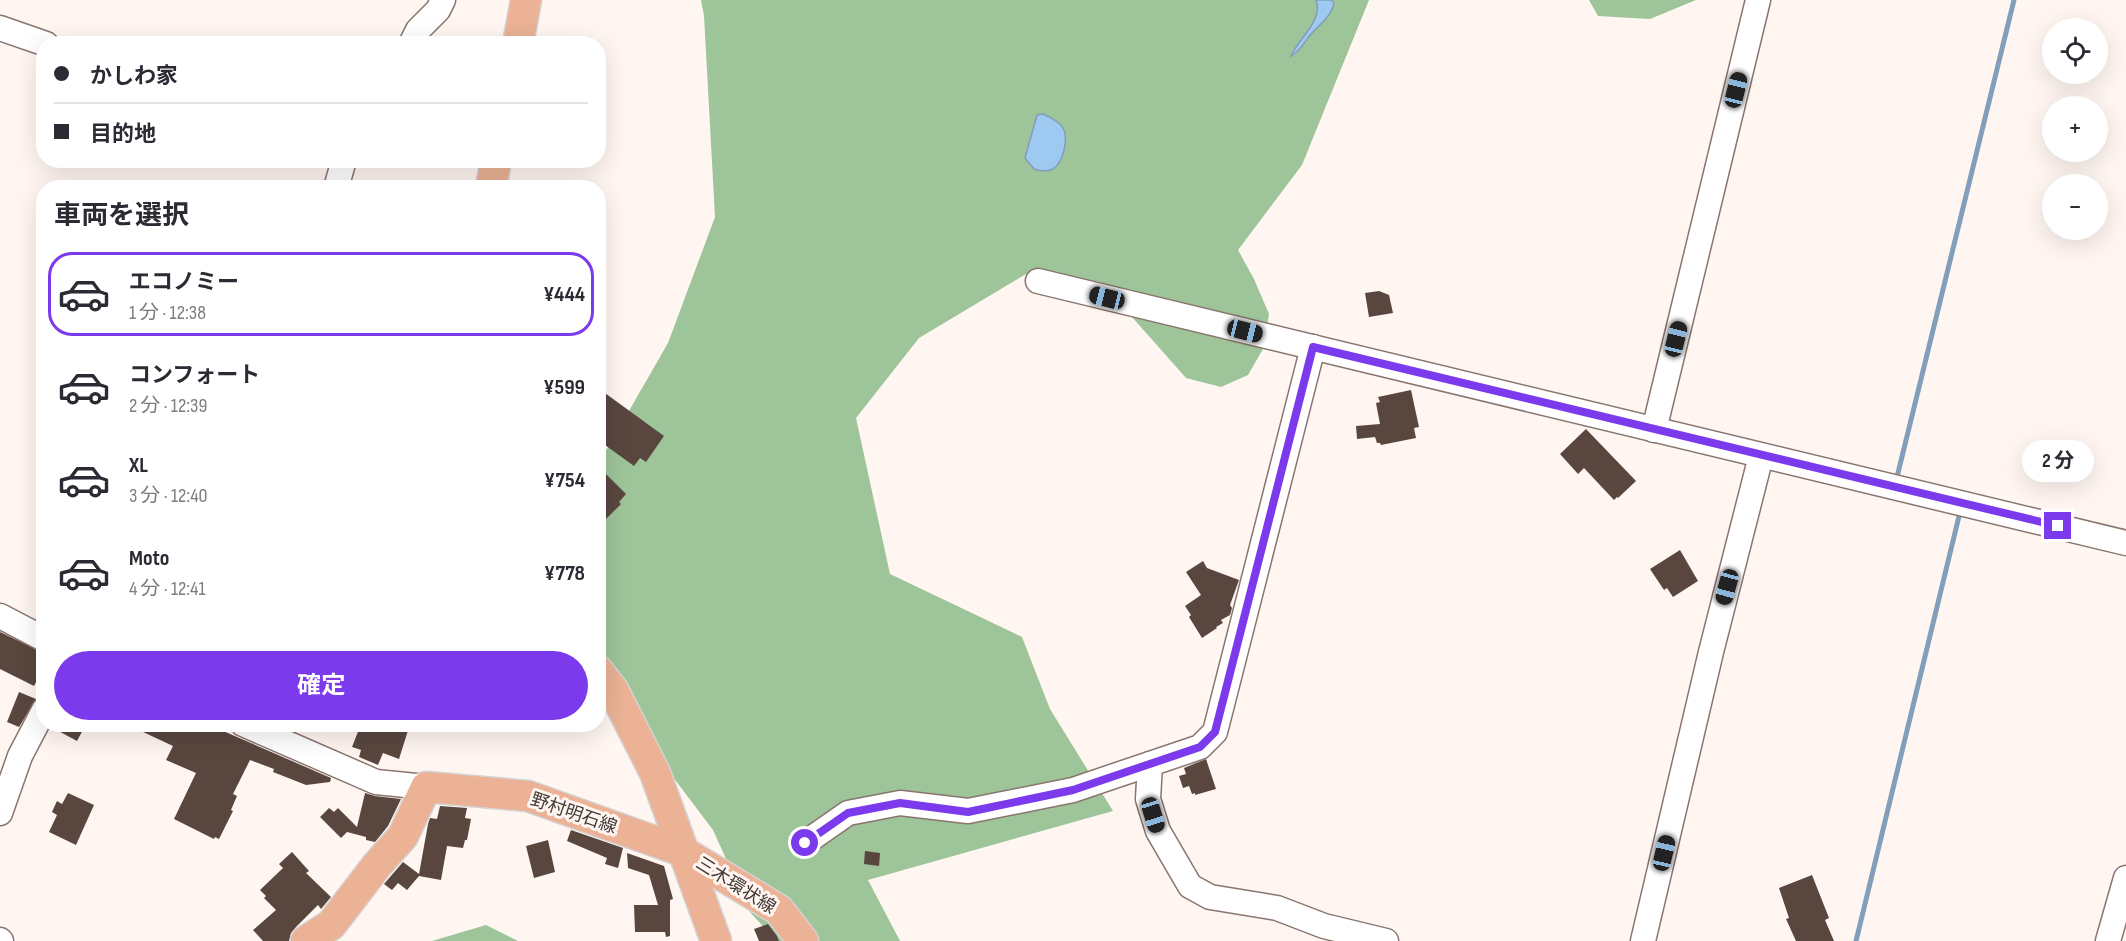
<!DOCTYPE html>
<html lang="ja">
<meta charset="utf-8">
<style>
:root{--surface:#fff;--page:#f2f2f3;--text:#2b2b33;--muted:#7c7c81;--line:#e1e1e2;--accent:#7c3aed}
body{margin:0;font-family:"Sofia Sans Condensed","Noto Sans JP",sans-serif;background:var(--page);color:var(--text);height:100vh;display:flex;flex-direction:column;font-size:22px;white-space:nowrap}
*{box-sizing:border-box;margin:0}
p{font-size:20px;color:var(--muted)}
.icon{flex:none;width:33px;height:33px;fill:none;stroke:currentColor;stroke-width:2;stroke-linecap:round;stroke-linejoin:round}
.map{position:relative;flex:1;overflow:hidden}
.side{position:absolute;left:36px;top:180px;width:570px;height:552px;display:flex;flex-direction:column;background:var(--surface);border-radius:24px;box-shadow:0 6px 24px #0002}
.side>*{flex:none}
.top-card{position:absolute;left:36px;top:36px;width:570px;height:132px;border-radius:24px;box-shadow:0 6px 24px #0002;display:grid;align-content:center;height:132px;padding:0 18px;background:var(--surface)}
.tools{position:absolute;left:2042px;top:18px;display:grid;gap:12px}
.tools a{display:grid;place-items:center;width:66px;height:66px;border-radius:50%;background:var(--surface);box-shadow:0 6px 24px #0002;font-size:30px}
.end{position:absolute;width:27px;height:27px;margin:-14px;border:8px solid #7c3aed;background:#fff;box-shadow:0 0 0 3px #fff}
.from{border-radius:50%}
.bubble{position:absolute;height:42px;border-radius:21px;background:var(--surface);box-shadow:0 6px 24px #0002;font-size:20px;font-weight:700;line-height:42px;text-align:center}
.car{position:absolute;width:18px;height:36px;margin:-18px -9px;border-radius:8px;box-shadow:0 0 4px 2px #0007;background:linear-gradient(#222 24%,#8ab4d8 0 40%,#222 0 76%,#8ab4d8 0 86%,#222 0)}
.top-card b{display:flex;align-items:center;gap:21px;height:57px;font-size:22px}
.top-card b+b{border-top:2px solid var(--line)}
.top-card i{width:15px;height:15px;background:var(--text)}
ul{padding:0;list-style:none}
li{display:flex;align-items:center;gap:18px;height:84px;margin:0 12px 9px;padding:0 6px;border:3px solid transparent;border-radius:24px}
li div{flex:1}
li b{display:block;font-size:22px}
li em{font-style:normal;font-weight:700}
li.current{border-color:var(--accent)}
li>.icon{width:54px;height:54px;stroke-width:1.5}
h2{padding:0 18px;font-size:27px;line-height:72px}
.cta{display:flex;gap:12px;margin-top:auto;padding:12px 18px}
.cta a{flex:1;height:69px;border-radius:36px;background:var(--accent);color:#fff;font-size:24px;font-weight:700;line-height:69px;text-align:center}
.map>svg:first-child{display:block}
.forest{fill:#9ec499}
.water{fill:#9ecaf1;stroke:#829eb9;stroke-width:1.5}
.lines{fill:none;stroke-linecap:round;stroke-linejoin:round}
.stream{stroke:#829eb9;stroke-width:5}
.building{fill:#59473f}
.minor-casing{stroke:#89756e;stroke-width:27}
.major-casing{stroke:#d5d3d3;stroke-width:33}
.minor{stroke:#fff;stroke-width:24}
.major{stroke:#ebb295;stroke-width:30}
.route{stroke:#7c3aed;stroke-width:8}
.labels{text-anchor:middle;stroke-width:6;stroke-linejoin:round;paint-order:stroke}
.street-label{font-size:18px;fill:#413835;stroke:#fff6f2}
</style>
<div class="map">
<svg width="2126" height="941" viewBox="0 0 2126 941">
<rect width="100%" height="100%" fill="#fff6f2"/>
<g class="forest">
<polygon points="701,0 1369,0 1302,165 1238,250 1254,279 1269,314 1263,349 1248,375 1221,387 1186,378 1101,282 1026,274 919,338 856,418 890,574 1022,637 1050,709 1113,811 868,880 900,941 776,941 750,912 713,830 599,679 599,463 668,343 715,217 704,16"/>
<polygon points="1589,0 1696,0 1650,19 1598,16"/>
<polygon points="486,925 518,941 432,941"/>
</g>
<g class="water">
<path d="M 1316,0 L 1332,0 L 1334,4 C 1330,18 1320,24 1311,34 C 1304,42 1301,51 1291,56 C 1298,39 1324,20 1316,0 Z"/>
<path d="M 1043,114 C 1050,117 1059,121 1063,128 C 1069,138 1063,163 1053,169 C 1047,172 1040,171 1034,169 L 1025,158 L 1037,115 Z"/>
</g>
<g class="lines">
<g class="stream">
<polyline points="1900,478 1897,477 2014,0"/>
<polyline points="1856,941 1961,508"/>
</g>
</g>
<g class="building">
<polygon points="1379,291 1389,295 1393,313 1369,317 1365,293"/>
<polygon points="598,388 664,436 646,462 640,458 634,466 598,440"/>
<polygon points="1411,390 1419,427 1414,428 1416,438 1381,445 1380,443 1377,443 1375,437 1357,439 1356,426 1380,424 1376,403 1380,402 1378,397"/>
<polygon points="1586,429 1636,481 1618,498 1617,497 1614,500 1584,468 1578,474 1560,454"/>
<polygon points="598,466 626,494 619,502 621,504 598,527"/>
<polygon points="1680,550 1698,581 1673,597 1667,588 1664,590 1650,569"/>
<polygon points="1203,561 1207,568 1239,580 1230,605 1232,608 1230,615 1221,620 1223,623 1216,627 1217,628 1202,638 1189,617 1191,615 1185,606 1201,595 1186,572"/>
<polygon points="0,632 44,653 44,667 34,686 0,669"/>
<polygon points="19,692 36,699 19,727 7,722"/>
<polygon points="53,724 77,724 84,728 77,741 51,727"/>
<polygon points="126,724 207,724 331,778 330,782 306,785 273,772 274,769 250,760 233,794 237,796 231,810 233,811 219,839 215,837 214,839 174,819 196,773 166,760 173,746"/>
<polygon points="361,724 410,724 399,759 383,753 378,765 359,757 361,750 352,747"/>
<polygon points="1206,759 1216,789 1195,795 1195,793 1192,794 1189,786 1183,788 1179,776 1186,774 1184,768"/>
<polygon points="68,793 94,805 76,845 49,832 57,815 52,812 57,801 62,804"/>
<polygon points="365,793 375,796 401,799 388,826 375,842 366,840 366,837 347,832 341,838 320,817 329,808 334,812 338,808 357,827"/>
<polygon points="440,806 467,808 465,818 471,819 467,840 465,840 463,848 447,846 441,880 419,876 407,890 398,883 392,890 384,884 403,862 419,874 428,824 430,818 437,819"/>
<polygon points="571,830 623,848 618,868 605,864 607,858 567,841"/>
<polygon points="548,840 555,872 534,878 526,846"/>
<polygon points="865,851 880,853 879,866 864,864"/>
<polygon points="292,852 309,871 306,873 331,897 321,909 318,905 296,927 291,933 289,941 263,941 253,930 276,910 264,898 266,896 260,890 283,868 279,864"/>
<polygon points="627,853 664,866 673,899 670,900 670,936 666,937 665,932 635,932 634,905 658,905 649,875 628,868"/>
<polygon points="1812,875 1829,918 1825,920 1834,941 1796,941 1786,919 1789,918 1779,888"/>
<polygon points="768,924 777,936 779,941 759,941 754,929"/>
</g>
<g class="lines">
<g class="minor-casing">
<g id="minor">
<polyline points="0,28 46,44"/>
<polyline points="411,44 418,30 438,10 443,0"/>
<polyline points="336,188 344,160"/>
<polyline points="1038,281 2126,543"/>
<polyline points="1654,430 1758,0"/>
<polyline points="0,616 44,639"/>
<polyline points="243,724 376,782 426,787"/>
<polyline points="1150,764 1148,799 1158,831 1190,886 1210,897 1277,908 1324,926 1386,941"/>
<polyline points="0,813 20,756 44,710"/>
<polyline points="805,843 848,813 900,803 968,811 1073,790 1200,747 1215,732 1313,347"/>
<polyline points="0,940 1,941"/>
<polyline points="1643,941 1711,652 1761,456"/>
<polyline points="2108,941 2126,878"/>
</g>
</g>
<g class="major-casing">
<g id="major">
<polyline points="518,44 526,0"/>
<polyline points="491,188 496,160"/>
<polyline points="598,671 613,690 655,773 716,941"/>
<polyline points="306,941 331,925 377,865 403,836 426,787 528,796 682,851 779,910 803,941"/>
</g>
</g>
<use href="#minor" class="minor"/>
<use href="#major" class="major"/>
</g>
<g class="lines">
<polyline class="route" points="805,843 848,813 900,803 968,812 1073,790 1200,747 1215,732 1313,347 2058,526"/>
</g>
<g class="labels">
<g class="street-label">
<text transform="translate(574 813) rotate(19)" y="6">野村明石線</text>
<text transform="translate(736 885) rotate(32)" y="6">三木環状線</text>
</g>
</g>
</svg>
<div class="tools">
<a><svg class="icon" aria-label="locate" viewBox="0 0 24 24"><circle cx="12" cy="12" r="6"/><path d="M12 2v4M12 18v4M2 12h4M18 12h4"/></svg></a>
<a>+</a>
<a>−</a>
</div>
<i class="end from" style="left:805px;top:843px"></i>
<i class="end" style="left:2058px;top:526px"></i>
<div class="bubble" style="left:2022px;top:440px;width:72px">2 分</div>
<i class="car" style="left:1736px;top:90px;rotate:14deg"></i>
<i class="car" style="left:1107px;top:298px;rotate:284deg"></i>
<i class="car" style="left:1245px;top:331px;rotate:104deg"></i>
<i class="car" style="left:1676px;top:339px;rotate:14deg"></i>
<i class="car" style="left:1727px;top:587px;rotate:195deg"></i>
<i class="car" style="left:1153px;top:815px;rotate:163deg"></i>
<i class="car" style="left:1664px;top:853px;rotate:13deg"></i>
<div class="top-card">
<b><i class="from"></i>かしわ家</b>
<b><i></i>目的地</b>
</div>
<section class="side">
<h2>車両を選択</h2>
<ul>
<li class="current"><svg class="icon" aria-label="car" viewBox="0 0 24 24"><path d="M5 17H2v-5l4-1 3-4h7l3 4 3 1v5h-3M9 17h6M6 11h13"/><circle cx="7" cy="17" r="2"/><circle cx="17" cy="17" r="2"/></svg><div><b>エコノミー</b><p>1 分 · 12:38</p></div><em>¥444</em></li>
<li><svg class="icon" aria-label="car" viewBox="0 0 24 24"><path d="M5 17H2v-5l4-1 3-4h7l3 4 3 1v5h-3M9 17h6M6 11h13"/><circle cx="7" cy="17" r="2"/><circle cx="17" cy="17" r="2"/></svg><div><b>コンフォート</b><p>2 分 · 12:39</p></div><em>¥599</em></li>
<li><svg class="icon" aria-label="car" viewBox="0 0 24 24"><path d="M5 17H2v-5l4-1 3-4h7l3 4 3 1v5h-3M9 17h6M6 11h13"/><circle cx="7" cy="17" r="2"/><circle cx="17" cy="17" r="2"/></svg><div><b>XL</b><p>3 分 · 12:40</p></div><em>¥754</em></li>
<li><svg class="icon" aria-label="car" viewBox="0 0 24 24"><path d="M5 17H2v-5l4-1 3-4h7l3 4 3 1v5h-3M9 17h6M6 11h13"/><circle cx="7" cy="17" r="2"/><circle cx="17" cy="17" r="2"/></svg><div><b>Moto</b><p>4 分 · 12:41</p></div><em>¥778</em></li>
</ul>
<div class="cta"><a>確定</a></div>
</section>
</div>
